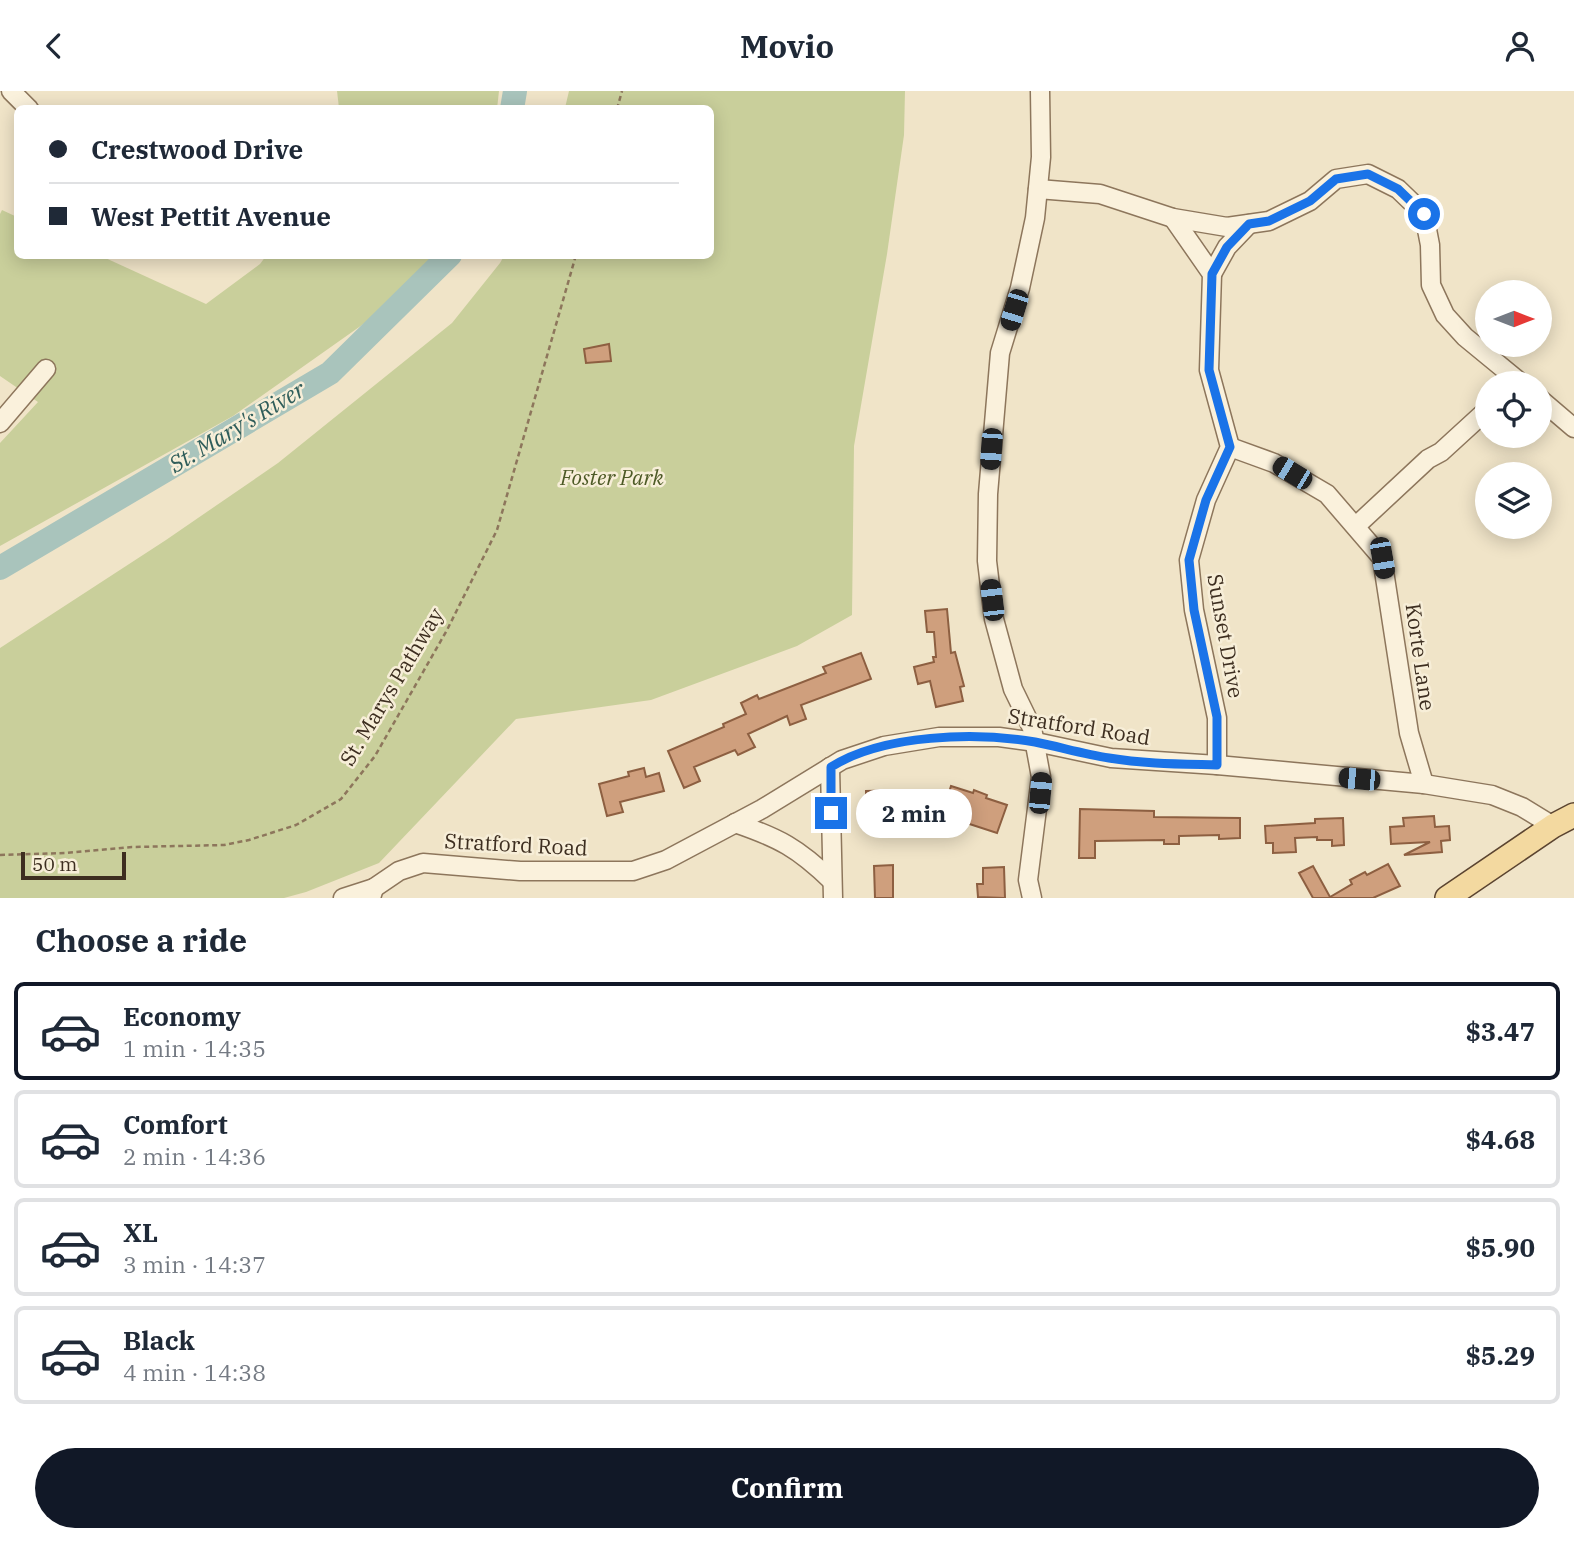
<!DOCTYPE html>
<meta charset="utf-8">
<style>
:root{--surface:#fff;--page:#f2f2f3;--text:#1f2937;--muted:#747a83;--line:#e0e1e3;--accent:#111827}
body{margin:0;font-family:"IBM Plex Serif",serif;background:var(--page);color:var(--text);height:100vh;display:flex;flex-direction:column;font-size:26px;white-space:nowrap}
*{box-sizing:border-box;margin:0}
p{font-size:23px;color:var(--muted)}
.icon{flex:none;width:38px;height:38px;fill:none;stroke:currentColor;stroke-width:2;stroke-linecap:round;stroke-linejoin:round}
.map{position:relative;height:807px;overflow:hidden}
.drawer{display:flex;flex-direction:column;background:var(--surface);flex:1}
.drawer>*{flex:none}
.guide{position:absolute;left:14px;top:14px;width:700px;height:154px;border-radius:10px;box-shadow:0 4px 18px #0003;display:grid;align-content:center;height:154px;padding:0 35px;background:var(--surface)}
.needle{width:46px;rotate:90deg}
.tools{position:absolute;left:1475px;top:189px;display:grid;gap:14px}
.tools a{display:grid;place-items:center;width:77px;height:77px;border-radius:50%;background:var(--surface);box-shadow:0 4px 18px #0003;font-size:35px}
.scale{position:absolute;left:21px;bottom:18px;width:105px;box-sizing:border-box;padding-left:7px;border:4px solid #3d2e20;border-top:0;font-size:19px;line-height:24px;white-space:nowrap;color:#3d2e20;-webkit-text-stroke:5px #f7eed8;paint-order:stroke}
.end{position:absolute;width:32px;height:32px;margin:-16px;border:9px solid #1a73e8;background:#fff;box-shadow:0 0 0 4px #fff}
.from{border-radius:50%}
.bubble{position:absolute;height:49px;border-radius:24px;background:var(--surface);box-shadow:0 4px 18px #0003;font-size:23px;font-weight:800;line-height:49px;text-align:center}
.car{position:absolute;width:21px;height:42px;margin:-21px -10px;border-radius:9px;box-shadow:0 0 5px 2px #0007;background:linear-gradient(#222 24%,#8ab4d8 0 40%,#222 0 76%,#8ab4d8 0 86%,#222 0)}
.guide b{display:flex;align-items:center;gap:24px;height:66px;font-size:26px}
.guide b+b{border-top:2px solid var(--line)}
.guide i{width:18px;height:18px;background:var(--text)}
ul{padding:0;list-style:none}
li{display:flex;align-items:center;gap:21px;height:98px;margin:0 14px 10px;padding:0 21px;border:4px solid var(--line);border-radius:10px}
li div{flex:1}
li b{display:block;font-size:26px}
li em{font-style:normal;font-weight:800}
li.on{border-color:var(--accent)}
li>.icon{width:63px;height:63px;stroke-width:1.5}
h2{padding:0 35px;font-size:32px;line-height:84px}
.cta{display:flex;gap:14px;margin-top:auto;padding:14px 35px}
.cta a{flex:1;height:80px;border-radius:42px;background:var(--accent);color:#fff;font-size:28px;font-weight:800;line-height:80px;text-align:center}
header{display:flex;justify-content:space-between;align-items:center;height:91px;padding:0 35px;background:var(--surface);font-size:32px;font-weight:800}
.map>svg:first-child{display:block}
.green{fill:#c9cf9b}
.lines{fill:none;stroke-linecap:round;stroke-linejoin:round}
.river{stroke:#a9c4bc;stroke-width:24}
.building{fill:#cf9f7d;stroke:#8d5f41;stroke-width:2}
.minor-casing{stroke:#8d765c;stroke-width:21}
.major-casing{stroke:#5b4430;stroke-width:26}
.path{stroke:#8d765c;stroke-width:2.5;stroke-dasharray:5 3.5;stroke-linecap:butt}
.minor{stroke:#faf1dc;stroke-width:18}
.major{stroke:#f3d9a0;stroke-width:23}
.route{stroke:#1a73e8;stroke-width:9}
.labels{text-anchor:middle;stroke-width:5;stroke-linejoin:round;paint-order:stroke}
.park-label{font-size:21px;font-style:italic;fill:#4d5a26;stroke:#f7eed8}
.street-label{font-size:21px;fill:#3d2e20;stroke:#f7eed8}
.water-label{font-size:23px;font-style:italic;fill:#2f5d5a;stroke:#f7eed8}
</style>
<header><svg class="icon" aria-label="back" viewBox="0 0 24 24"><path d="M15 5l-7 7 7 7"/></svg>Movio<svg class="icon" aria-label="person" viewBox="0 0 24 24"><circle cx="12" cy="8" r="4"/><path d="M4 21q1-7 8-7t8 7"/></svg></header>
<div class="map">
<svg width="1574" height="807" viewBox="0 0 1574 807">
<rect width="100%" height="100%" fill="#f0e4c8"/>
<g class="green">
<polygon points="337,0 499,0 497,18 339,17"/>
<polygon points="569,0 905,0 904,44 887,163 854,355 852,524 797,555 651,609 516,628 379,772 306,801 284,807 0,807 0,557 166,449 278,372 452,232 500,172 504,165 710,164 710,18 565,17"/>
<polygon points="2,119 17,126 18,164 101,165 206,213 260,173 266,165 433,165 379,222 233,325 0,455 0,352 38,311 0,285 0,123"/>
</g>
<g class="lines">
<g class="river">
<polyline points="512,18 515,0"/>
<polyline points="0,477 330,282 450,164"/>
</g>
</g>
<g class="building">
<polygon points="609,253 611,270 586,272 584,258"/>
<polygon points="947,518 951,562 955,561 964,595 960,596 963,610 936,616 930,590 918,593 914,576 934,571 933,566 936,566 934,541 927,541 925,520"/>
<polygon points="861,562 871,588 801,614 806,628 790,634 787,625 748,643 755,656 738,664 735,659 694,676 700,690 684,697 668,660 724,636 723,633 746,623 741,612 757,604 759,608 826,582 823,576"/>
<polygon points="644,677 646,686 659,682 664,700 620,711 623,721 607,725 599,693 629,685 628,681"/>
<polygon points="951,695 973,702 974,699 987,704 986,707 1007,714 997,742 942,724"/>
<polygon points="906,699 906,703 928,703 928,720 908,720 908,727 887,728 887,720 866,720 866,700"/>
<polygon points="1080,718 1154,720 1154,726 1240,727 1240,747 1219,748 1219,744 1179,745 1179,753 1164,753 1164,749 1095,750 1095,767 1079,767"/>
<polygon points="1434,725 1435,736 1449,735 1450,749 1441,750 1442,761 1404,764 1430,751 1391,753 1390,736 1404,735 1403,727"/>
<polygon points="1343,727 1344,754 1332,755 1332,749 1317,749 1317,746 1295,747 1296,761 1273,762 1273,752 1266,752 1265,735 1315,732 1315,728"/>
<polygon points="1388,773 1400,795 1373,807 1313,807 1299,782 1313,775 1330,806 1352,793 1350,789 1365,781 1367,784"/>
<polygon points="893,774 893,807 875,807 874,775"/>
<polygon points="1004,776 1005,807 978,806 977,793 983,793 983,777"/>
</g>
<g class="lines">
<g class="minor-casing">
<g id="minor">
<polyline points="11,0 29,18"/>
<polyline points="1038,98 1100,103 1173,127 1227,136 1269,130 1310,110 1336,88 1368,83 1398,98 1424,123 1430,154 1431,194 1445,224 1465,246 1521,292"/>
<polyline points="1173,127 1212,183 1209,279 1230,356 1206,409 1189,469 1194,519 1217,627 1217,674"/>
<polyline points="1212,183 1227,156 1249,133"/>
<polyline points="1540,308 1574,337"/>
<polyline points="0,332 46,278"/>
<polyline points="1230,356 1274,372 1327,403 1382,467 1409,642 1424,693"/>
<polyline points="1356,435 1428,368 1441,361 1488,318"/>
<polyline points="830,676 833,807"/>
<path d="M 735,732 C 779,747 798,757 832,790"/>
<polyline points="374,797 399,780 423,772 520,780 633,780 666,769 762,718 842,669 884,655 939,646 999,646 1036,651 1111,667 1217,674 1424,693 1492,704 1522,716 1553,735"/>
<polyline points="343,807 374,797 371,807"/>
<polyline points="1032,807 1028,789 1041,686 1032,637 1013,598 994,528 987,470 988,403 1000,262 1020,197 1035,127 1041,66 1040,0"/>
</g>
</g>
<g class="major-casing">
<polyline id="major" points="1447,807 1553,735 1574,724"/>
</g>
<g class="path">
<polyline points="617,18 622,0"/>
<polyline points="0,764 65,762 132,756 224,754 249,749 296,734 341,708 375,665 447,539 497,439 576,164"/>
</g>
<use href="#minor" class="minor"/>
<use href="#major" class="major"/>
</g>
<g class="lines">
<path class="route" d="M 831,722 L 831,676 C 883,643 976,641 1035,651 C 1060,656 1084,663 1109,667 C 1145,673 1181,673 1217,674 L 1217,626 L 1194,519 L 1189,469 L 1206,409 L 1230,356 L 1209,279 L 1212,183 L 1227,156 L 1249,133 L 1269,130 L 1310,110 L 1336,88 L 1368,83 L 1398,98 L 1424,123"/>
</g>
<g class="labels">
<g class="park-label">
<text x="612" y="394">Foster Park</text>
</g>
<g class="street-label">
<text transform="translate(1225 545) rotate(80)" y="7">Sunset Drive</text>
<text transform="translate(1420 566) rotate(82)" y="7">Korte Lane</text>
<text transform="translate(392 596) rotate(-59)" y="7">St. Marys Pathway</text>
<text transform="translate(1079 636) rotate(9)" y="7">Stratford Road</text>
<text transform="translate(516 754) rotate(3)" y="7">Stratford Road</text>
</g>
<g class="water-label">
<text transform="translate(237 336) rotate(-31)" y="8">St. Mary's River</text>
</g>
</g>
</svg>
<div class="tools">
<a><svg class="needle" viewBox="-14 -14 28 28"><path d="M0-13l5 13h-10z" fill="#e53935"/><path d="M0 13l5-13h-10z" fill="#747a83"/></svg></a>
<a><svg class="icon" aria-label="locate" viewBox="0 0 24 24"><circle cx="12" cy="12" r="6"/><path d="M12 2v4M12 18v4M2 12h4M18 12h4"/></svg></a>
<a><svg class="icon" aria-label="layers" viewBox="0 0 24 24"><path d="M12 4l9 5-9 5-9-5zM3 14l9 5 9-5"/></svg></a>
</div>
<div class="scale">50 m</div>
<i class="end from" style="left:1424px;top:123px"></i>
<i class="end" style="left:831px;top:722px"></i>
<div class="bubble" style="left:856px;top:698px;width:116px">2 min</div>
<i class="car" style="left:1014px;top:219px;rotate:197deg"></i>
<i class="car" style="left:991px;top:358px;rotate:184deg"></i>
<i class="car" style="left:1292px;top:382px;rotate:301deg"></i>
<i class="car" style="left:1382px;top:467px;rotate:170deg"></i>
<i class="car" style="left:992px;top:509px;rotate:353deg"></i>
<i class="car" style="left:1359px;top:688px;rotate:275deg"></i>
<i class="car" style="left:1040px;top:702px;rotate:5deg"></i>
<div class="guide">
<b><i class="from"></i>Crestwood Drive</b>
<b><i></i>West Pettit Avenue</b>
</div>
</div>
<section class="drawer">
<h2>Choose a ride</h2>
<ul>
<li class="on"><svg class="icon" aria-label="car" viewBox="0 0 24 24"><path d="M5 17H2v-5l4-1 3-4h7l3 4 3 1v5h-3M9 17h6M6 11h13"/><circle cx="7" cy="17" r="2"/><circle cx="17" cy="17" r="2"/></svg><div><b>Economy</b><p>1 min · 14:35</p></div><em>$3.47</em></li>
<li><svg class="icon" aria-label="car" viewBox="0 0 24 24"><path d="M5 17H2v-5l4-1 3-4h7l3 4 3 1v5h-3M9 17h6M6 11h13"/><circle cx="7" cy="17" r="2"/><circle cx="17" cy="17" r="2"/></svg><div><b>Comfort</b><p>2 min · 14:36</p></div><em>$4.68</em></li>
<li><svg class="icon" aria-label="car" viewBox="0 0 24 24"><path d="M5 17H2v-5l4-1 3-4h7l3 4 3 1v5h-3M9 17h6M6 11h13"/><circle cx="7" cy="17" r="2"/><circle cx="17" cy="17" r="2"/></svg><div><b>XL</b><p>3 min · 14:37</p></div><em>$5.90</em></li>
<li><svg class="icon" aria-label="car" viewBox="0 0 24 24"><path d="M5 17H2v-5l4-1 3-4h7l3 4 3 1v5h-3M9 17h6M6 11h13"/><circle cx="7" cy="17" r="2"/><circle cx="17" cy="17" r="2"/></svg><div><b>Black</b><p>4 min · 14:38</p></div><em>$5.29</em></li>
</ul>
<div class="cta"><a>Confirm</a></div>
</section>
